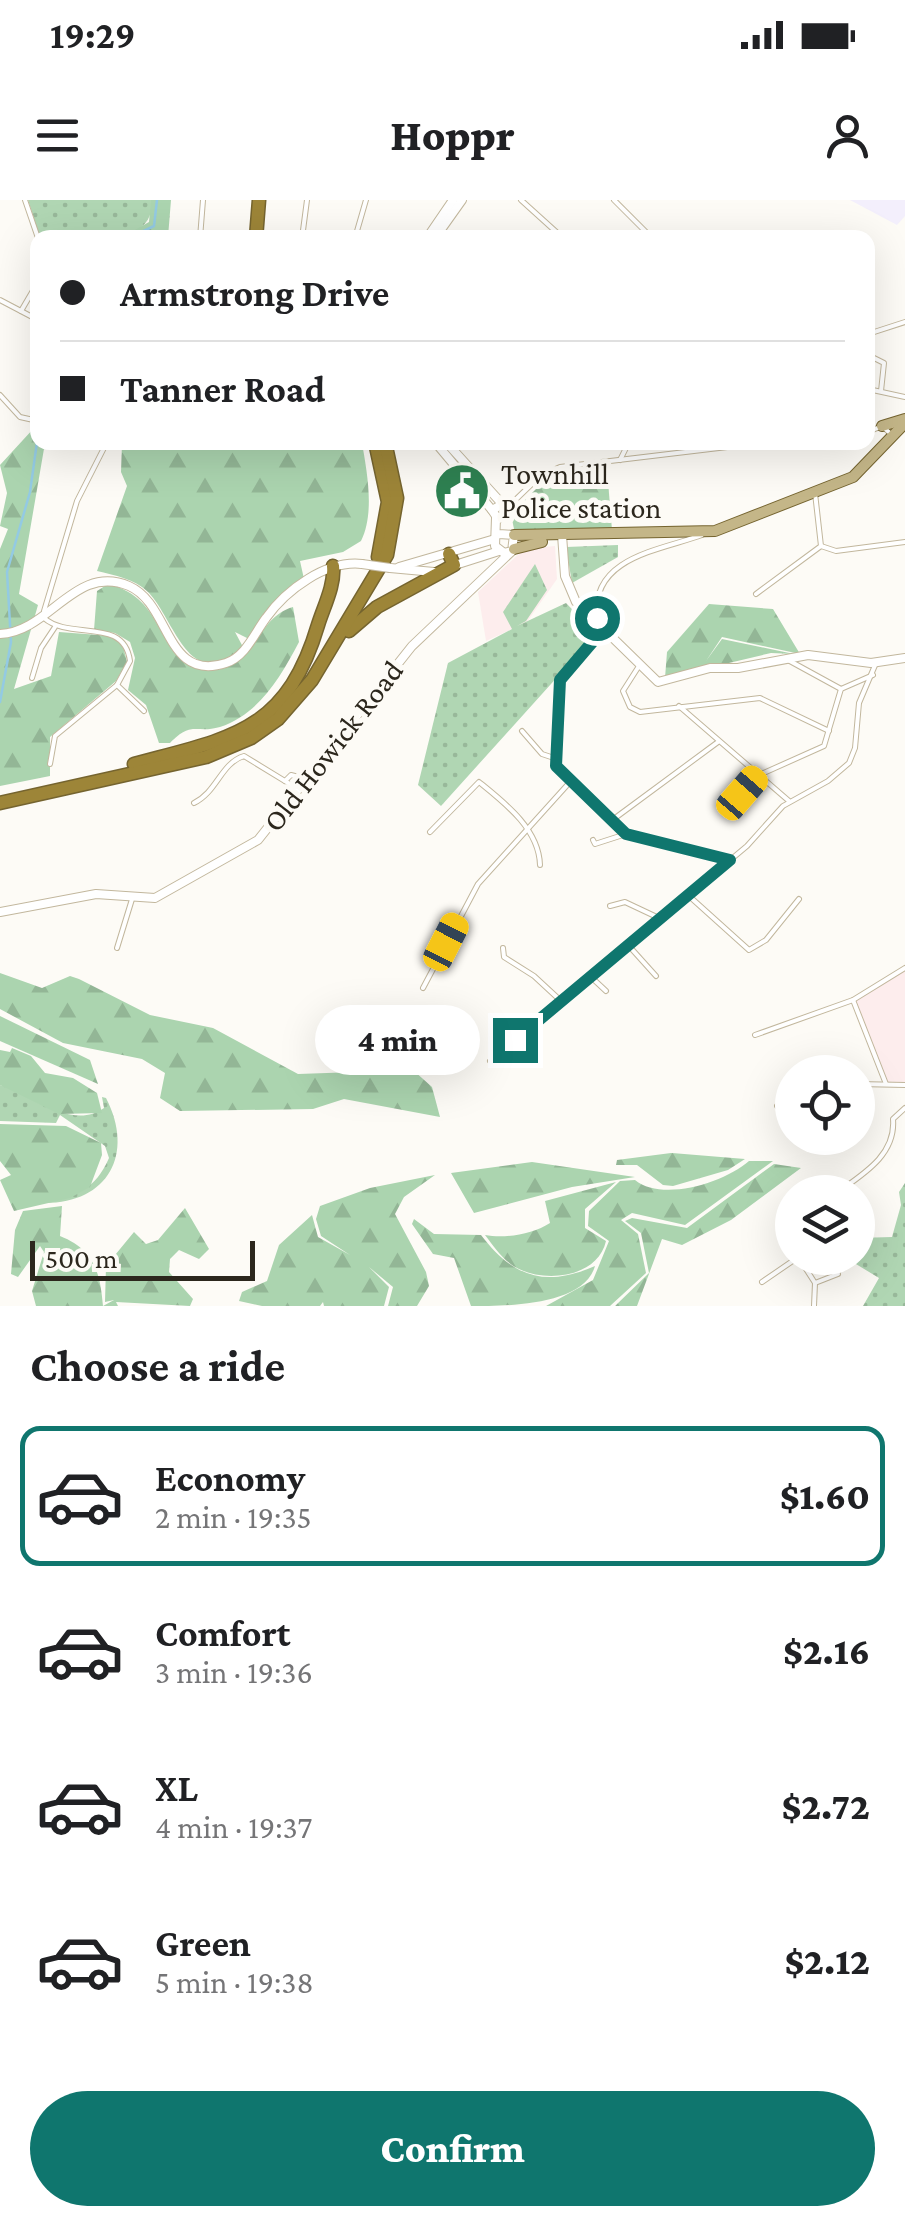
<!DOCTYPE html>
<meta charset="utf-8">
<style>
:root{--surface:#fff;--page:#f2f2f2;--text:#202124;--muted:#757577;--line:#e0e0e0;--accent:#0f766e}
body{margin:0;font-family:"Crimson Pro",serif;background:var(--page);color:var(--text);height:100vh;display:flex;flex-direction:column;font-size:38px;white-space:nowrap}
*{box-sizing:border-box;margin:0}
p{font-size:32px;color:var(--muted)}
.icon{flex:none;width:55px;height:55px;fill:none;stroke:currentColor;stroke-width:2;stroke-linecap:round;stroke-linejoin:round}
.map{position:relative;height:1106px;overflow:hidden}
.panel{display:flex;flex-direction:column;background:var(--surface);flex:1}
.panel>*{flex:none}
.banner{position:absolute;left:30px;top:30px;width:845px;height:220px;border-radius:20px;box-shadow:0 10px 40px #0002;display:grid;align-content:center;height:220px;padding:0 30px;background:var(--surface)}
.buttons{position:absolute;left:775px;top:855px;display:grid;gap:20px}
.buttons a{display:grid;place-items:center;width:100px;height:100px;border-radius:50%;background:var(--surface);box-shadow:0 10px 40px #0002;font-size:50px}
.scale{position:absolute;left:30px;bottom:25px;width:225px;box-sizing:border-box;padding-left:10px;border:5px solid #2c271d;border-top:0;font-size:28px;line-height:35px;white-space:nowrap;color:#2c271d;-webkit-text-stroke:8px #fdfbf6;paint-order:stroke}
.end{position:absolute;width:45px;height:45px;margin:-22px;border:12px solid #0f766e;background:#fff;box-shadow:0 0 0 5px #fff}
.from{border-radius:50%}
.bubble{position:absolute;height:70px;border-radius:35px;background:var(--surface);box-shadow:0 10px 40px #0002;font-size:32px;font-weight:800;line-height:70px;text-align:center}
.car{position:absolute;width:30px;height:60px;margin:-30px -15px;border-radius:12px;box-shadow:0 0 8px 2px #0007;background:linear-gradient(#f5c518 24%,#345 0 40%,#f5c518 0 76%,#345 0 86%,#f5c518 0)}
.banner b{display:flex;align-items:center;gap:35px;height:95px;font-size:38px}
.banner b+b{border-top:2px solid var(--line)}
.banner i{width:25px;height:25px;background:var(--text)}
ul{padding:0;list-style:none}
li{display:flex;align-items:center;gap:30px;height:140px;margin:0 20px 15px;padding:0 10px;border:5px solid transparent;border-radius:20px}
li div{flex:1}
li b{display:block;font-size:38px}
li em{font-style:normal;font-weight:800}
li.active{border-color:var(--accent)}
li>.icon{width:90px;height:90px;stroke-width:1.5}
h2{padding:0 30px;font-size:45px;line-height:120px}
.action{display:flex;gap:20px;margin-top:auto;padding:20px 30px}
.action a{flex:1;height:115px;border-radius:60px;background:var(--accent);color:#fff;font-size:40px;font-weight:800;line-height:115px;text-align:center}
.status{display:flex;justify-content:space-between;align-items:center;height:70px;padding:0 50px;background:var(--surface);direction:ltr}
.status svg{height:28px;fill:currentColor}
header{display:flex;justify-content:space-between;align-items:center;height:130px;padding:0 30px;background:var(--surface);font-size:45px;font-weight:800}
.map>svg:first-child{display:block}
.education{fill:#fdeded}
.medical{fill:#f3effc}
.grass{fill:url(#grass-dots)}
.forest{fill:url(#forest-firs)}
.lines{fill:none;stroke-linecap:round;stroke-linejoin:round}
.stream{stroke:#93cae3;stroke-width:2.5}
.street-casing{stroke:#c2b79d;stroke-width:6}
.secondary-casing{stroke:#c2b79d;stroke-width:10}
.primary-casing{stroke:#75642f;stroke-width:12}
.highway-casing{stroke:#75642f;stroke-width:15}
.street{stroke:#fff;stroke-width:4}
.secondary{stroke:#fff;stroke-width:8}
.primary{stroke:#c4b688;stroke-width:10}
.highway{stroke:#9d8538;stroke-width:12}
.secondary-bridge-casing{stroke:#c2b79d;stroke-width:10;stroke-linecap:butt}
.secondary-bridge{stroke:#fff;stroke-width:8}
.route{stroke:#0f766e;stroke-width:12}
.labels{text-anchor:middle;stroke-width:10;stroke-linejoin:round;paint-order:stroke}
.poi-label{font-size:30px;fill:#2c271d;stroke:#fdfbf6;text-anchor:start}
.street-label{font-size:30px;fill:#2c271d;stroke:#fdfbf6}
</style>
<div class="status"><b>19:29</b><svg viewBox="0 0 49 12"><path d="M0 12V9h3v3zM5 12V6h3v6zM10 12V3h3v9zM15 12V0h3v12zM26 1h20v11H26zM47 4h2v5h-2z"/></svg></div>
<header><svg class="icon" aria-label="menu" viewBox="0 0 24 24"><path d="M4 6h16M4 12h16M4 18h16"/></svg>Hoppr<svg class="icon" aria-label="person" viewBox="0 0 24 24"><circle cx="12" cy="8" r="4"/><path d="M4 21q1-7 8-7t8 7"/></svg></header>
<div class="map">
<svg width="905" height="1106" viewBox="0 0 905 1106">
<defs>
<pattern id="grass-dots" width="8" height="8" patternUnits="userSpaceOnUse" patternTransform="scale(2.5)"><rect width="8" height="8" fill="#b0d6b3"/><path d="M2 2h.1M6 6h.1" fill="none" stroke="#98b89a" stroke-width="1.8" stroke-linecap="round"/></pattern>
<pattern id="forest-firs" width="22" height="20" patternUnits="userSpaceOnUse" patternTransform="scale(2.5)"><rect width="22" height="20" fill="#abd4af"/><path d="M5 1l3.5 6h-7zM16 11l3.5 6h-7z" fill="#93b696"/></pattern>
</defs>
<rect width="100%" height="100%" fill="#fdfbf6"/>
<g class="education">
<polygon points="555,346 557,379 527,422 486,441 478,392 524,349"/>
<polygon points="905,769 905,884 888,882 853,800"/>
</g>
<polygon class="medical" points="850,0 905,0 905,16 897,25"/>
<g class="grass">
<path d="M 28,0 L 151,0 C 158,51 71,37 40,37 Z"/>
<polygon points="618,345 618,357 572,383 566,347"/>
<polygon points="535,364 547,390 526,421 517,426 566,403 596,434 441,606 418,585 448,463 512,429 503,412"/>
<path d="M 0,885 C 30,895 73,931 104,908 L 102,897 L 106,898 C 135,954 108,1003 45,1003 C 77,995 95,990 109,958 L 105,946 L 60,915 L 56,923 L 0,921 Z"/>
<polygon points="905,983 905,1106 863,1106 879,1078 846,1058 858,1058 858,1038 892,1037 901,1005 899,992"/>
</g>
<g class="forest">
<polygon points="151,0 171,0 168,37 122,37 149,22"/>
<polygon points="34,228 38,242 45,243 19,394 38,405 14,489 51,476 59,432 112,436 123,446 127,462 116,481 50,537 50,576 0,586 0,349 8,329 0,326 7,293 0,265"/>
<path d="M 207,242 L 218,247 L 221,242 L 362,243 C 367,272 375,313 361,341 L 343,352 L 300,361 L 304,379 L 249,439 L 235,432 L 243,447 C 189,497 175,419 148,392 C 135,379 114,375 97,371 L 127,286 L 121,272 L 122,243 Z"/>
<polygon points="607,269 612,330 514,329 511,314 547,278"/>
<path d="M 108,384 C 168,398 156,462 202,469 C 254,478 253,418 293,407 L 299,442 C 280,478 259,514 220,527 C 196,534 192,520 170,543 L 159,543 L 146,505 L 128,490 L 135,458 L 130,442 L 115,433 L 94,430 L 97,391 Z"/>
<polygon points="709,404 773,409 800,454 722,437 706,461 722,439 794,454 771,453 665,478 667,452"/>
<polygon points="0,773 42,788 70,776 79,779 150,815 213,828 298,874 413,870 432,887 440,917 344,899 313,909 180,911 160,898 165,873 142,859 63,843 0,809"/>
<polygon points="0,816 90,860 98,884 0,841"/>
<polygon points="12,848 31,856 45,873 73,878 97,893 102,913 59,914 0,885 0,850 10,852"/>
<polygon points="0,924 66,926 101,943 102,955 90,987 70,998 14,1011 0,980 11,975 0,961"/>
<polygon points="671,953 672,953 745,959 728,970 673,986 663,985 637,965 616,965 617,960"/>
<path d="M 749,961 L 773,961 L 685,1025 L 632,1013 L 621,1020 L 638,1034 L 646,1073 L 610,1106 L 546,1106 L 593,1080 L 609,1041 L 588,1026 L 589,1011 L 620,981 L 635,980 C 662,1002 724,983 749,961 Z"/>
<polygon points="532,962 635,977 572,987 474,1013 451,973"/>
<polygon points="774,964 801,968 731,1020 682,1045 662,1039 637,1106 615,1106 649,1073 641,1033 625,1021 632,1018 687,1028"/>
<polygon points="435,975 404,997 395,1014 426,1072 429,1086 417,1106 388,1106 393,1087 369,1067 389,1087 384,1106 324,1106 323,1102 320,1106 262,1106 239,1101 242,1092 267,1081 279,1045 312,1015 318,1037 350,1055 321,1036 316,1019 320,1006 370,988"/>
<path d="M 616,982 L 585,1009 L 585,1028 L 606,1041 C 598,1077 547,1083 519,1069 C 504,1062 494,1047 485,1035 C 505,1039 533,1034 550,1023 L 545,1001 Z"/>
<path d="M 62,1006 L 60,1036 C 95,1050 100,1073 103,1106 L 114,1100 L 105,1102 L 106,1066 L 134,1032 L 146,1044 L 158,1040 L 185,1008 L 209,1049 L 199,1059 L 179,1050 L 170,1059 L 169,1072 L 193,1099 L 190,1106 L 116,1102 L 118,1106 L 36,1106 L 32,1091 L 44,1052 L 40,1046 L 18,1077 L 11,1074 L 15,1030 L 23,1011 Z"/>
<path d="M 414,1019 L 434,1034 L 481,1035 C 513,1077 545,1088 595,1066 C 584,1106 506,1106 471,1106 L 454,1058 L 433,1054 L 412,1024 Z"/>
</g>
<g class="lines">
<g class="stream">
<polyline points="129,38 154,26 157,0"/>
<polyline points="0,502 11,442 7,372 30,292 38,235"/>
</g>
<g class="street-casing">
<g id="street">
<polyline points="25,0 38,38"/>
<polyline points="521,0 563,38"/>
<polyline points="614,0 652,38"/>
<polyline points="200,38 203,0"/>
<polyline points="302,38 307,0"/>
<polyline points="355,38 366,0"/>
<polyline points="0,100 38,120"/>
<polyline points="21,111 38,82"/>
<polyline points="868,134 905,122"/>
<polyline points="868,155 884,163 881,191"/>
<polyline points="868,189 905,197"/>
<polyline points="0,195 20,217 38,221"/>
<polyline points="868,232 882,226 891,234"/>
<polyline points="620,260 629,242"/>
<polyline points="507,308 540,276 560,267 744,245 836,242"/>
<polyline points="821,346 836,351 905,342"/>
<polyline points="756,394 821,346 815,293"/>
<polyline points="44,411 77,301 107,242"/>
<polyline points="597,414 602,429 560,480 556,566 626,634 731,660"/>
<path d="M 597,415 C 592,357 661,350 702,335"/>
<path d="M 44,418 C 70,441 124,416 130,461 L 117,485 L 55,536 L 50,564"/>
<polyline points="788,460 841,489"/>
<polyline points="639,466 623,491 630,507 640,512 760,498 829,531"/>
<polyline points="32,478 41,448 55,427"/>
<polyline points="117,485 144,511"/>
<polyline points="679,506 789,601"/>
<polyline points="522,531 542,554 554,558"/>
<polyline points="285,581 291,575 306,579"/>
<path d="M 194,603 C 217,592 221,563 244,556 L 298,589"/>
<polyline points="728,609 757,576 824,546 841,489 873,475"/>
<polyline points="611,621 718,542"/>
<path d="M 430,632 L 479,582 C 505,603 539,629 540,665"/>
<polyline points="593,640 595,644 626,634"/>
<polyline points="689,696 749,750 766,740 799,699"/>
<polyline points="610,706 625,702 659,718"/>
<polyline points="629,746 656,776"/>
<polyline points="117,748 133,696"/>
<polyline points="503,748 504,757 534,776 561,801"/>
<polyline points="591,777 606,791"/>
<polyline points="423,788 478,684 570,582"/>
<polyline points="853,800 886,884"/>
<polyline points="755,835 853,800 905,768"/>
<polyline points="490,861 747,646 783,606 828,581 849,563 855,548 859,503 876,463"/>
<polyline points="858,884 905,885"/>
<polyline points="777,906 792,901"/>
<path d="M 838,992 C 865,973 896,954 893,919 L 905,908"/>
<polyline points="858,997 863,1005"/>
<polyline points="799,1058 815,1083 814,1106"/>
<polyline points="762,1082 797,1058"/>
<polyline points="815,1083 838,1074"/>
</g>
</g>
<g class="secondary-casing">
<g id="secondary">
<polyline points="427,38 453,0"/>
<polyline points="435,38 462,0"/>
<polyline points="435,242 492,310"/>
<polyline points="446,242 505,307 506,315 498,319 492,310 501,305"/>
<polyline points="496,318 495,346 504,353 512,351 514,335 499,334"/>
<polyline points="562,335 565,376 576,402 658,482 710,468 738,468 808,455 871,463 905,458"/>
<polyline points="452,366 499,351"/>
<polyline points="399,367 495,339"/>
<polyline points="390,368 434,372"/>
<path d="M 0,434 C 50,432 75,363 129,386 C 171,404 165,483 226,463 C 246,456 254,434 266,418 C 286,390 326,360 362,364"/>
<polyline points="0,712 96,694 155,698 258,640 412,446 512,351"/>
</g>
</g>
<g class="primary-casing">
<g id="primary">
<polyline points="882,226 905,219"/>
<polyline points="514,335 715,331 853,277 905,223"/>
<polyline points="514,349 542,342"/>
</g>
</g>
<g class="highway-casing">
<g id="highway">
<polyline points="256,38 259,0"/>
<polyline points="375,242 388,302 378,357"/>
<polyline points="349,431 377,407 454,365 449,354"/>
<path d="M 134,564 C 230,538 286,533 318,425 C 324,406 335,385 333,366"/>
<polyline points="0,603 206,557 251,538 278,519 312,480 387,355 397,298 385,242"/>
</g>
</g>
<use href="#street" class="street"/>
<use href="#secondary" class="secondary"/>
<use href="#primary" class="primary"/>
<use href="#highway" class="highway"/>
<g class="secondary-bridge-casing">
<polyline id="secondary-bridge" points="362,364 390,368"/>
</g>
<use href="#secondary-bridge" class="secondary-bridge"/>
</g>
<g class="lines">
<polyline class="route" points="515,840 730,660 626,634 556,566 560,480 600,433 597,418"/>
</g>
<defs>
<g id="civic-disc" transform="scale(2.875)"><circle r="9.5" fill="#2e8051" stroke="#fdfbf6"/><path d="M-.6-6.5H3V-4.5H.6V-3L4-1V1h2V6H-6V1h2V-1L-.6-3ZM-1.2 2.5V6h2.4V2.5Z" fill="#fff"/></g>
</defs>
<g fill-rule="evenodd">
<use href="#civic-disc" x="462" y="291"/>
</g>
<g class="labels">
<g class="poi-label">
<text x="501" y="284">Townhill<tspan x="501" dy="34">Police station</tspan></text>
</g>
<g class="street-label">
<text transform="translate(333 546) rotate(-52)" y="10">Old Howick Road</text>
</g>
</g>
</svg>
<div class="buttons">
<a><svg class="icon" aria-label="locate" viewBox="0 0 24 24"><circle cx="12" cy="12" r="6"/><path d="M12 2v4M12 18v4M2 12h4M18 12h4"/></svg></a>
<a><svg class="icon" aria-label="layers" viewBox="0 0 24 24"><path d="M12 4l9 5-9 5-9-5zM3 14l9 5 9-5"/></svg></a>
</div>
<div class="scale">500 m</div>
<i class="end from" style="left:597px;top:418px"></i>
<i class="end" style="left:515px;top:840px"></i>
<div class="bubble" style="left:315px;top:805px;width:165px">4 min</div>
<i class="car" style="left:742px;top:593px;rotate:41deg"></i>
<i class="car" style="left:446px;top:742px;rotate:27deg"></i>
<div class="banner">
<b><i class="from"></i>Armstrong Drive</b>
<b><i></i>Tanner Road</b>
</div>
</div>
<section class="panel">
<h2>Choose a ride</h2>
<ul>
<li class="active"><svg class="icon" aria-label="car" viewBox="0 0 24 24"><path d="M5 17H2v-5l4-1 3-4h7l3 4 3 1v5h-3M9 17h6M6 11h13"/><circle cx="7" cy="17" r="2"/><circle cx="17" cy="17" r="2"/></svg><div><b>Economy</b><p>2 min · 19:35</p></div><em>$1.60</em></li>
<li><svg class="icon" aria-label="car" viewBox="0 0 24 24"><path d="M5 17H2v-5l4-1 3-4h7l3 4 3 1v5h-3M9 17h6M6 11h13"/><circle cx="7" cy="17" r="2"/><circle cx="17" cy="17" r="2"/></svg><div><b>Comfort</b><p>3 min · 19:36</p></div><em>$2.16</em></li>
<li><svg class="icon" aria-label="car" viewBox="0 0 24 24"><path d="M5 17H2v-5l4-1 3-4h7l3 4 3 1v5h-3M9 17h6M6 11h13"/><circle cx="7" cy="17" r="2"/><circle cx="17" cy="17" r="2"/></svg><div><b>XL</b><p>4 min · 19:37</p></div><em>$2.72</em></li>
<li><svg class="icon" aria-label="car" viewBox="0 0 24 24"><path d="M5 17H2v-5l4-1 3-4h7l3 4 3 1v5h-3M9 17h6M6 11h13"/><circle cx="7" cy="17" r="2"/><circle cx="17" cy="17" r="2"/></svg><div><b>Green</b><p>5 min · 19:38</p></div><em>$2.12</em></li>
</ul>
<div class="action"><a>Confirm</a></div>
</section>
